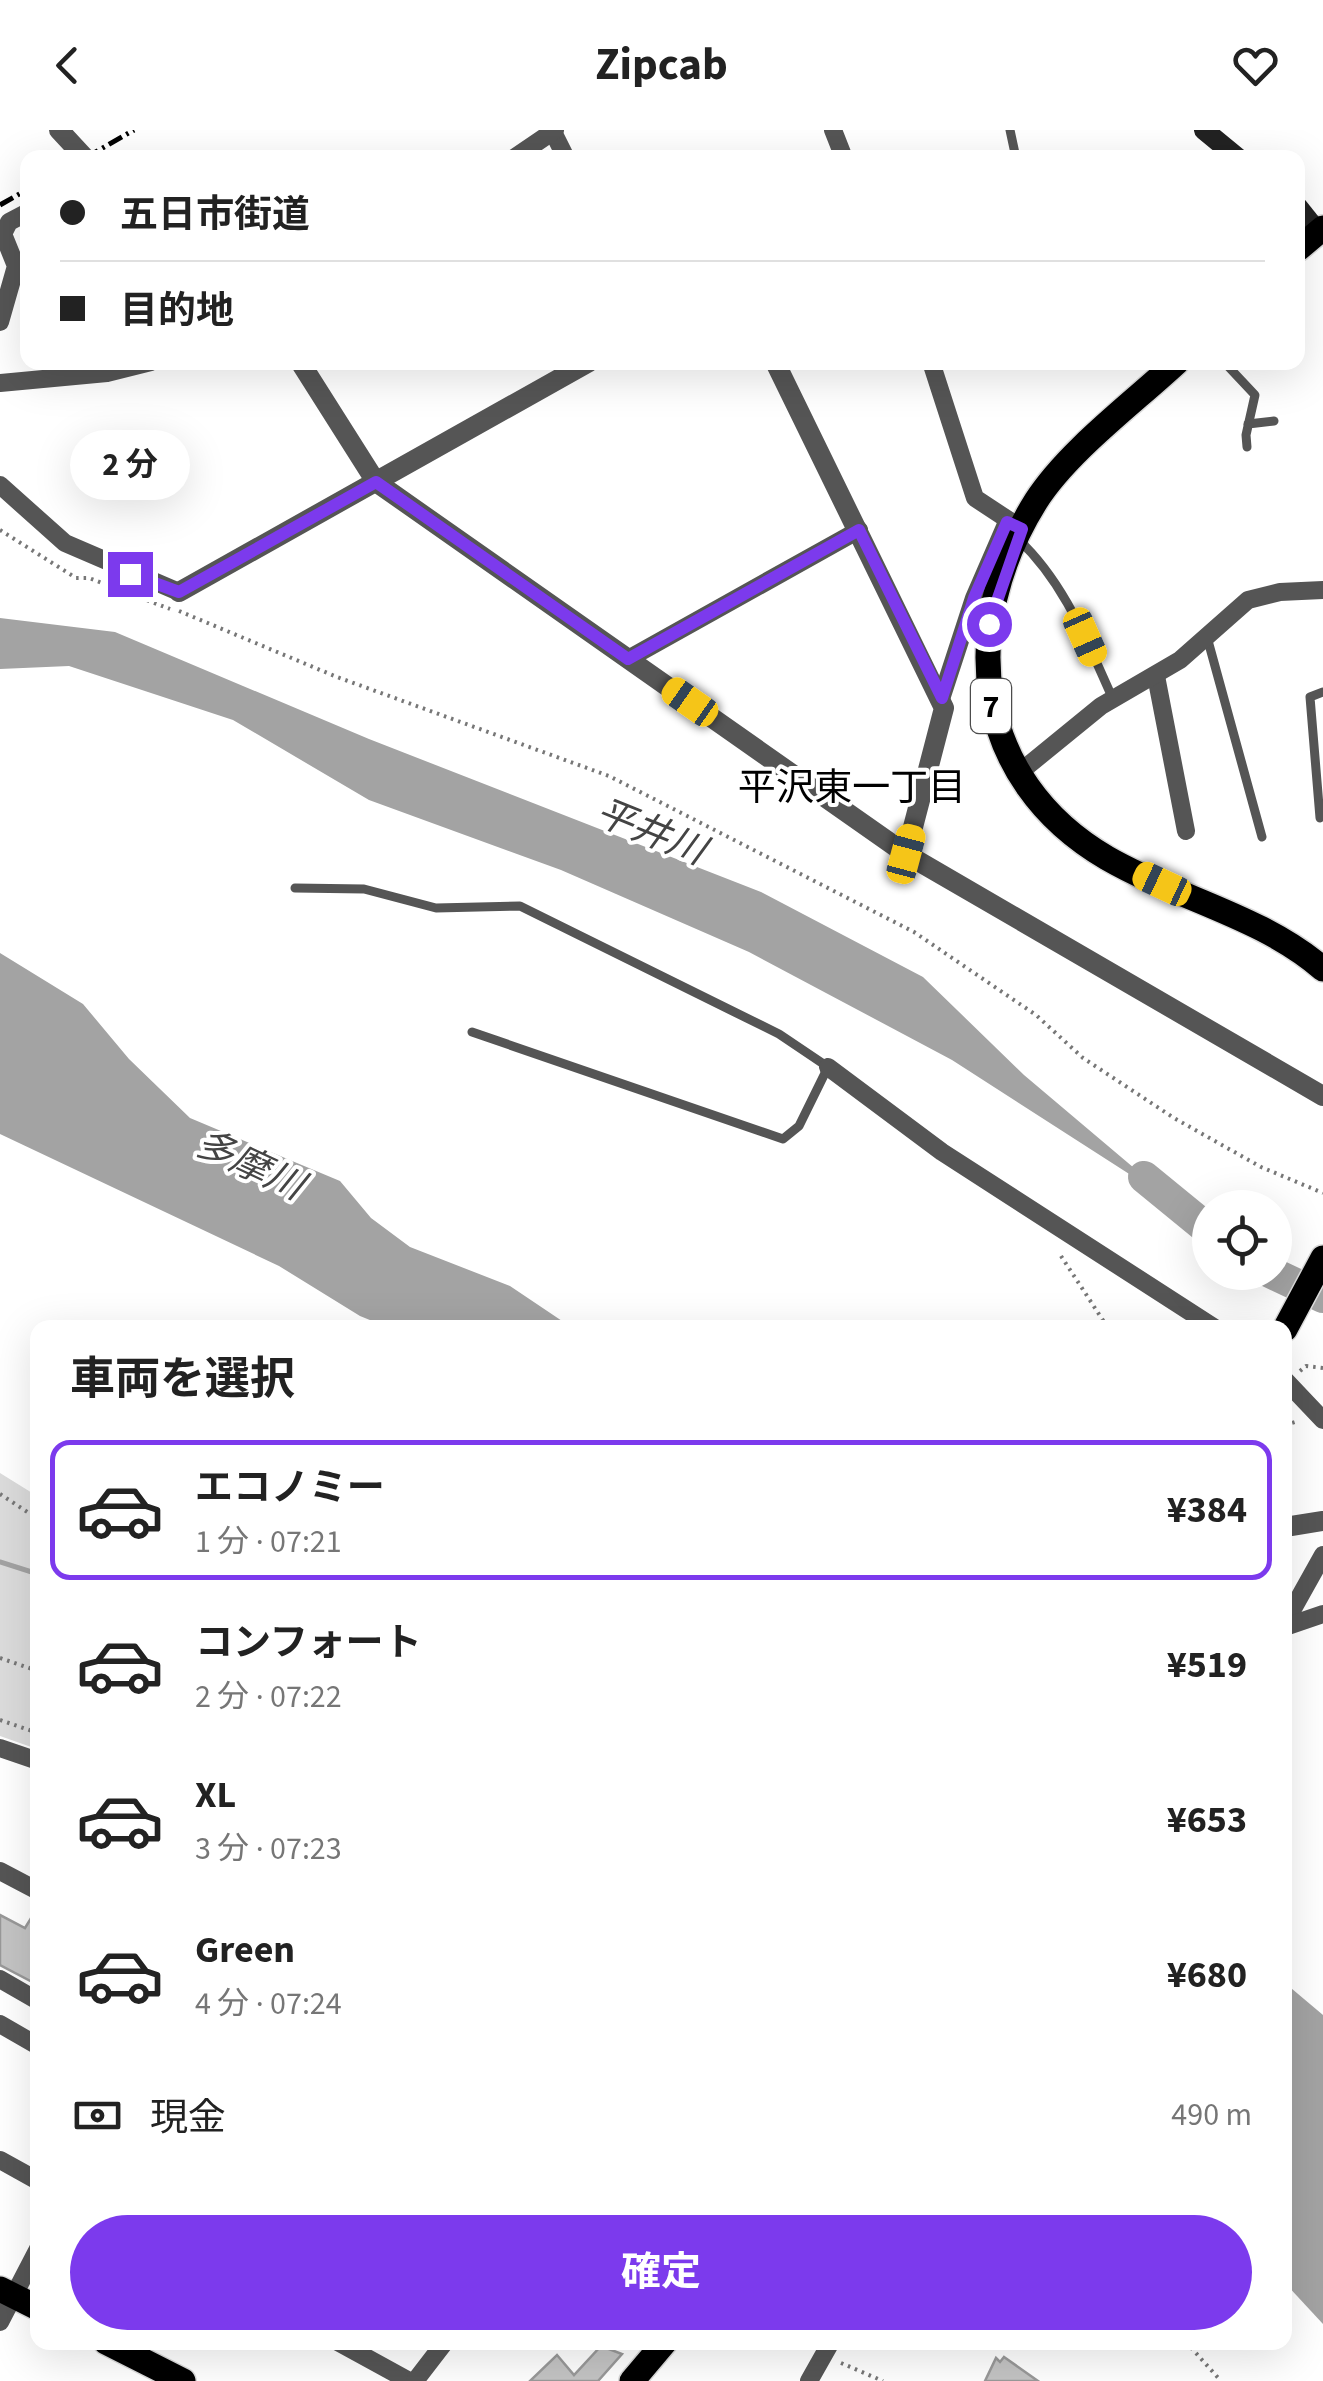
<!DOCTYPE html>
<html lang="ja">
<meta charset="utf-8">
<style>
:root{--surface:#fff;--page:#f6f6f6;--text:#222;--muted:#767676;--line:#e0e0e0;--accent:#7c3aed}
body{margin:0;font-family:"Source Sans 3","Noto Sans JP",sans-serif;background:var(--page);color:var(--text);height:100vh;display:flex;flex-direction:column;font-size:38px;white-space:nowrap}
*{box-sizing:border-box;margin:0}
p{font-size:32px;color:var(--muted)}
.icon{flex:none;width:55px;height:55px;fill:none;stroke:currentColor;stroke-width:2;stroke-linecap:round;stroke-linejoin:round}
.map{position:relative;flex:1;overflow:hidden}
.details{position:absolute;left:30px;top:1190px;width:1262px;height:1030px;display:flex;flex-direction:column;background:var(--surface);border-radius:20px;box-shadow:0 10px 40px #0002}
.details>*{flex:none}
.hud{position:absolute;left:20px;top:20px;width:1285px;height:220px;border-radius:20px;box-shadow:0 10px 40px #0002;display:grid;align-content:center;height:220px;padding:0 40px;background:var(--surface)}
.controls{position:absolute;left:1192px;top:1060px;display:grid;gap:20px}
.controls a{display:grid;place-items:center;width:100px;height:100px;border-radius:50%;background:var(--surface);box-shadow:0 10px 40px #0002;font-size:50px}
.end{position:absolute;width:45px;height:45px;margin:-22px;border:12px solid #7c3aed;background:#fff;box-shadow:0 0 0 5px #fff}
.from{border-radius:50%}
.bubble{position:absolute;height:70px;border-radius:35px;background:var(--surface);box-shadow:0 10px 40px #0002;font-size:32px;font-weight:700;line-height:70px;text-align:center}
.car{position:absolute;width:30px;height:60px;margin:-30px -15px;border-radius:12px;box-shadow:0 0 8px 2px #0007;background:linear-gradient(#f5c518 24%,#345 0 40%,#f5c518 0 76%,#345 0 86%,#f5c518 0)}
.hud b{display:flex;align-items:center;gap:35px;height:95px;font-size:38px}
.hud b+b{border-top:2px solid var(--line)}
.hud i{width:25px;height:25px;background:var(--text)}
ul{padding:0;list-style:none}
li{display:flex;align-items:center;gap:30px;height:140px;margin:0 20px 15px;padding:0 20px;border:5px solid transparent;border-radius:20px}
li div{flex:1}
li b{display:block;font-size:38px}
li em{font-style:normal;font-weight:700}
li.on{border-color:var(--accent)}
li>.icon{width:90px;height:90px;stroke-width:1.5}
h2{padding:0 40px;font-size:45px;line-height:120px}
.pay{display:flex;align-items:center;gap:25px;height:110px;padding:0 40px;font-size:38px}
.pay p{margin-inline-start:auto}
.primary-button{display:flex;gap:20px;margin-top:auto;padding:20px 40px}
.primary-button a{flex:1;height:115px;border-radius:60px;background:var(--accent);color:#fff;font-size:40px;font-weight:700;line-height:115px;text-align:center}
header{display:flex;justify-content:space-between;align-items:center;height:130px;padding:0 40px;background:var(--surface);font-size:45px;font-weight:700}
.map>svg:first-child{display:block}
.green{fill:#dcdcdc}
.water{fill:#a3a3a3}
.lines{fill:none;stroke-linecap:round;stroke-linejoin:round}
.stream{stroke:#a3a3a3;stroke-width:5}
.river{stroke:#a3a3a3;stroke-width:32}
.building{fill:#c4c4c4;stroke:#999;stroke-width:2.5}
.primary-casing{stroke:#dbdbdb;stroke-width:28}
.path{stroke:#777;stroke-width:4;stroke-dasharray:2.5 5;stroke-linecap:butt}
.service{stroke:#555;stroke-width:9}
.minor{stroke:#555;stroke-width:18}
.tertiary{stroke:#555;stroke-width:20}
.secondary{stroke:#222;stroke-width:20}
.primary{stroke:#000;stroke-width:25}
.rail{stroke:#000;stroke-width:5;stroke-dasharray:15 5 2.5 5;stroke-linecap:butt}
.route{stroke:#7c3aed;stroke-width:12}
.labels{text-anchor:middle;stroke-width:8;stroke-linejoin:round;paint-order:stroke}
.shield{fill:#fff;stroke:#4c4c4c;stroke-width:2.5}
.shield-label{font-size:32px;font-weight:bold;fill:#000}
.neighbourhood-label{font-size:38px;fill:#000;stroke:#fff}
.water-label{font-size:38px;font-style:italic;fill:#444;stroke:#fff}
</style>
<header><svg class="icon" aria-label="back" viewBox="0 0 24 24"><path d="M15 5l-7 7 7 7"/></svg>Zipcab<svg class="icon" aria-label="heart" viewBox="0 0 24 24"><path d="M12 20l-8-8c-3-5 5-10 8-4 3-6 11-1 8 4z"/></svg></header>
<div class="map">
<svg width="1323" height="2251" viewBox="0 0 1323 2251">
<rect width="100%" height="100%" fill="#fff"/>
<polygon class="green" points="0,1343 37,1366 37,1619 0,1606"/>
<g class="water">
<polygon points="0,488 115,502 369,609 761,762 923,847 1024,945 1179,1076 952,930 749,822 561,740 369,670 233,590 69,536 0,539"/>
<polygon points="0,823 83,874 129,929 190,988 340,1051 371,1088 410,1117 510,1156 571,1197 387,1197 360,1186 279,1136 0,1004"/>
<polygon points="1285,1853 1323,1885 1323,2194 1285,2153"/>
</g>
<g class="lines">
<polyline class="stream" points="0,1432 38,1444"/>
<g class="river">
<polyline points="1144,1047 1210,1101"/>
<polyline points="1270,1142 1323,1167"/>
</g>
</g>
<g class="building">
<polygon points="38,1777 38,1855 0,1835 0,1785 25,1798"/>
<polygon points="601,2216 622,2224 598,2251 530,2251 557,2225 574,2245"/>
<polygon points="1004,2227 1038,2251 985,2251 996,2228 1000,2232"/>
</g>
<g class="lines">
<g class="primary-casing">
<g id="primary">
<polyline points="1298,119 1323,98"/>
<path d="M 1177,232 C 1133,273 1068,321 1036,371 C 957,497 972,649 1107,728 C 1176,768 1262,786 1323,839"/>
<polyline points="1285,1199 1323,1128"/>
<polyline points="0,2159 38,2178"/>
<polyline points="106,2212 183,2251"/>
<polyline points="632,2251 665,2212"/>
</g>
</g>
<g class="path">
<polyline points="0,400 76,448 89,448 170,479"/>
<polyline points="179,481 337,547 609,646 914,802 1036,885 1083,928 1174,988 1261,1037 1323,1063"/>
<polyline points="1061,1126 1108,1198"/>
<polyline points="1300,1241 1306,1236 1323,1238"/>
<polyline points="1285,1295 1298,1291"/>
<polyline points="0,1364 38,1389"/>
<polyline points="0,1528 38,1541"/>
<polyline points="0,1590 38,1603"/>
<polyline points="1186,2212 1221,2251"/>
<polyline points="841,2233 883,2251"/>
</g>
<g class="service">
<polyline points="1010,0 1016,28"/>
<polyline points="1224,232 1255,265 1246,305 1247,317"/>
<polyline points="1248,294 1274,291"/>
<path d="M 1018,409 C 1065,453 1087,512 1113,569"/>
<polyline points="1207,507 1262,707"/>
<polyline points="1320,688 1310,567 1323,562"/>
<polyline points="295,758 364,759 436,778 520,776 779,904 828,937 799,996 783,1009 472,902"/>
</g>
<g class="minor">
<polyline points="833,0 844,28"/>
<polyline points="553,2 566,28"/>
<polyline points="514,28 555,0"/>
<polyline points="0,192 16,136 3,104 9,92 28,82"/>
<polyline points="931,232 975,368 1022,399"/>
<polyline points="0,253 107,243 151,232"/>
<polyline points="0,355 65,413 179,462"/>
<polyline points="628,529 859,400"/>
<polyline points="1156,546 1186,701"/>
<polyline points="941,569 974,468 1007,392"/>
<polyline points="1020,642 1101,576 1180,530 1248,470 1280,462 1323,460"/>
<polyline points="828,937 942,1022 1215,1198"/>
<polyline points="1285,1250 1323,1290"/>
<polyline points="1285,1493 1323,1425"/>
<polyline points="1285,1497 1323,1484"/>
<polyline points="0,1618 38,1631"/>
<polyline points="0,1741 38,1761"/>
<polyline points="0,1849 38,1871"/>
<polyline points="0,1894 38,1916"/>
<polyline points="0,2030 38,2051"/>
<polyline points="0,2192 38,2119"/>
<polyline points="338,2212 409,2251"/>
<polyline points="415,2251 445,2212"/>
<polyline points="809,2251 831,2212"/>
</g>
<g class="tertiary">
<polyline points="59,0 85,28"/>
<polyline points="300,232 376,352 906,724 1323,966"/>
<polyline points="775,232 944,578 906,724"/>
<polyline points="179,462 589,232"/>
<polyline points="1285,1397 1323,1391"/>
</g>
<g class="secondary">
<polyline points="1204,0 1238,28"/>
<polyline points="1298,77 1318,102"/>
</g>
<use href="#primary" class="primary"/>
<g class="rail">
<polyline points="85,28 134,0"/>
<polyline points="0,75 28,59"/>
</g>
</g>
<g class="lines">
<polyline class="route" points="130,444 179,462 376,352 628,529 859,400 942,568 974,468 1007,392 1022,399 989,494"/>
</g>
<g class="labels">
<rect class="shield" x="971" y="549" width="40" height="54" rx="8"/>
<g class="shield-label">
<text x="991" y="587">7</text>
</g>
<g class="neighbourhood-label">
<text x="852" y="670">平沢東一丁目</text>
</g>
<g class="water-label">
<text transform="translate(651 701) rotate(22)" y="13">平井川</text>
<text transform="translate(250 1034) rotate(25)" y="13">多摩川</text>
</g>
</g>
</svg>
<div class="controls">
<a><svg class="icon" aria-label="locate" viewBox="0 0 24 24"><circle cx="12" cy="12" r="6"/><path d="M12 2v4M12 18v4M2 12h4M18 12h4"/></svg></a>
</div>
<i class="end from" style="left:989px;top:494px"></i>
<i class="end" style="left:130px;top:444px"></i>
<div class="bubble" style="left:70px;top:300px;width:120px">2 分</div>
<i class="car" style="left:1085px;top:507px;rotate:156deg"></i>
<i class="car" style="left:690px;top:572px;rotate:305deg"></i>
<i class="car" style="left:906px;top:724px;rotate:15deg"></i>
<i class="car" style="left:1162px;top:754px;rotate:295deg"></i>
<div class="hud">
<b><i class="from"></i>五日市街道</b>
<b><i></i>目的地</b>
</div>
<section class="details">
<h2>車両を選択</h2>
<ul>
<li class="on"><svg class="icon" aria-label="car" viewBox="0 0 24 24"><path d="M5 17H2v-5l4-1 3-4h7l3 4 3 1v5h-3M9 17h6M6 11h13"/><circle cx="7" cy="17" r="2"/><circle cx="17" cy="17" r="2"/></svg><div><b>エコノミー</b><p>1 分 · 07:21</p></div><em>¥384</em></li>
<li><svg class="icon" aria-label="car" viewBox="0 0 24 24"><path d="M5 17H2v-5l4-1 3-4h7l3 4 3 1v5h-3M9 17h6M6 11h13"/><circle cx="7" cy="17" r="2"/><circle cx="17" cy="17" r="2"/></svg><div><b>コンフォート</b><p>2 分 · 07:22</p></div><em>¥519</em></li>
<li><svg class="icon" aria-label="car" viewBox="0 0 24 24"><path d="M5 17H2v-5l4-1 3-4h7l3 4 3 1v5h-3M9 17h6M6 11h13"/><circle cx="7" cy="17" r="2"/><circle cx="17" cy="17" r="2"/></svg><div><b>XL</b><p>3 分 · 07:23</p></div><em>¥653</em></li>
<li><svg class="icon" aria-label="car" viewBox="0 0 24 24"><path d="M5 17H2v-5l4-1 3-4h7l3 4 3 1v5h-3M9 17h6M6 11h13"/><circle cx="7" cy="17" r="2"/><circle cx="17" cy="17" r="2"/></svg><div><b>Green</b><p>4 分 · 07:24</p></div><em>¥680</em></li>
</ul>
<div class="pay"><svg class="icon" aria-label="cash" viewBox="0 0 24 24"><path d="M3 7h18v10H3z"/><circle cx="12" cy="12" r="2"/></svg>現金<p>490 m</p></div>
<div class="primary-button"><a>確定</a></div>
</section>
</div>
